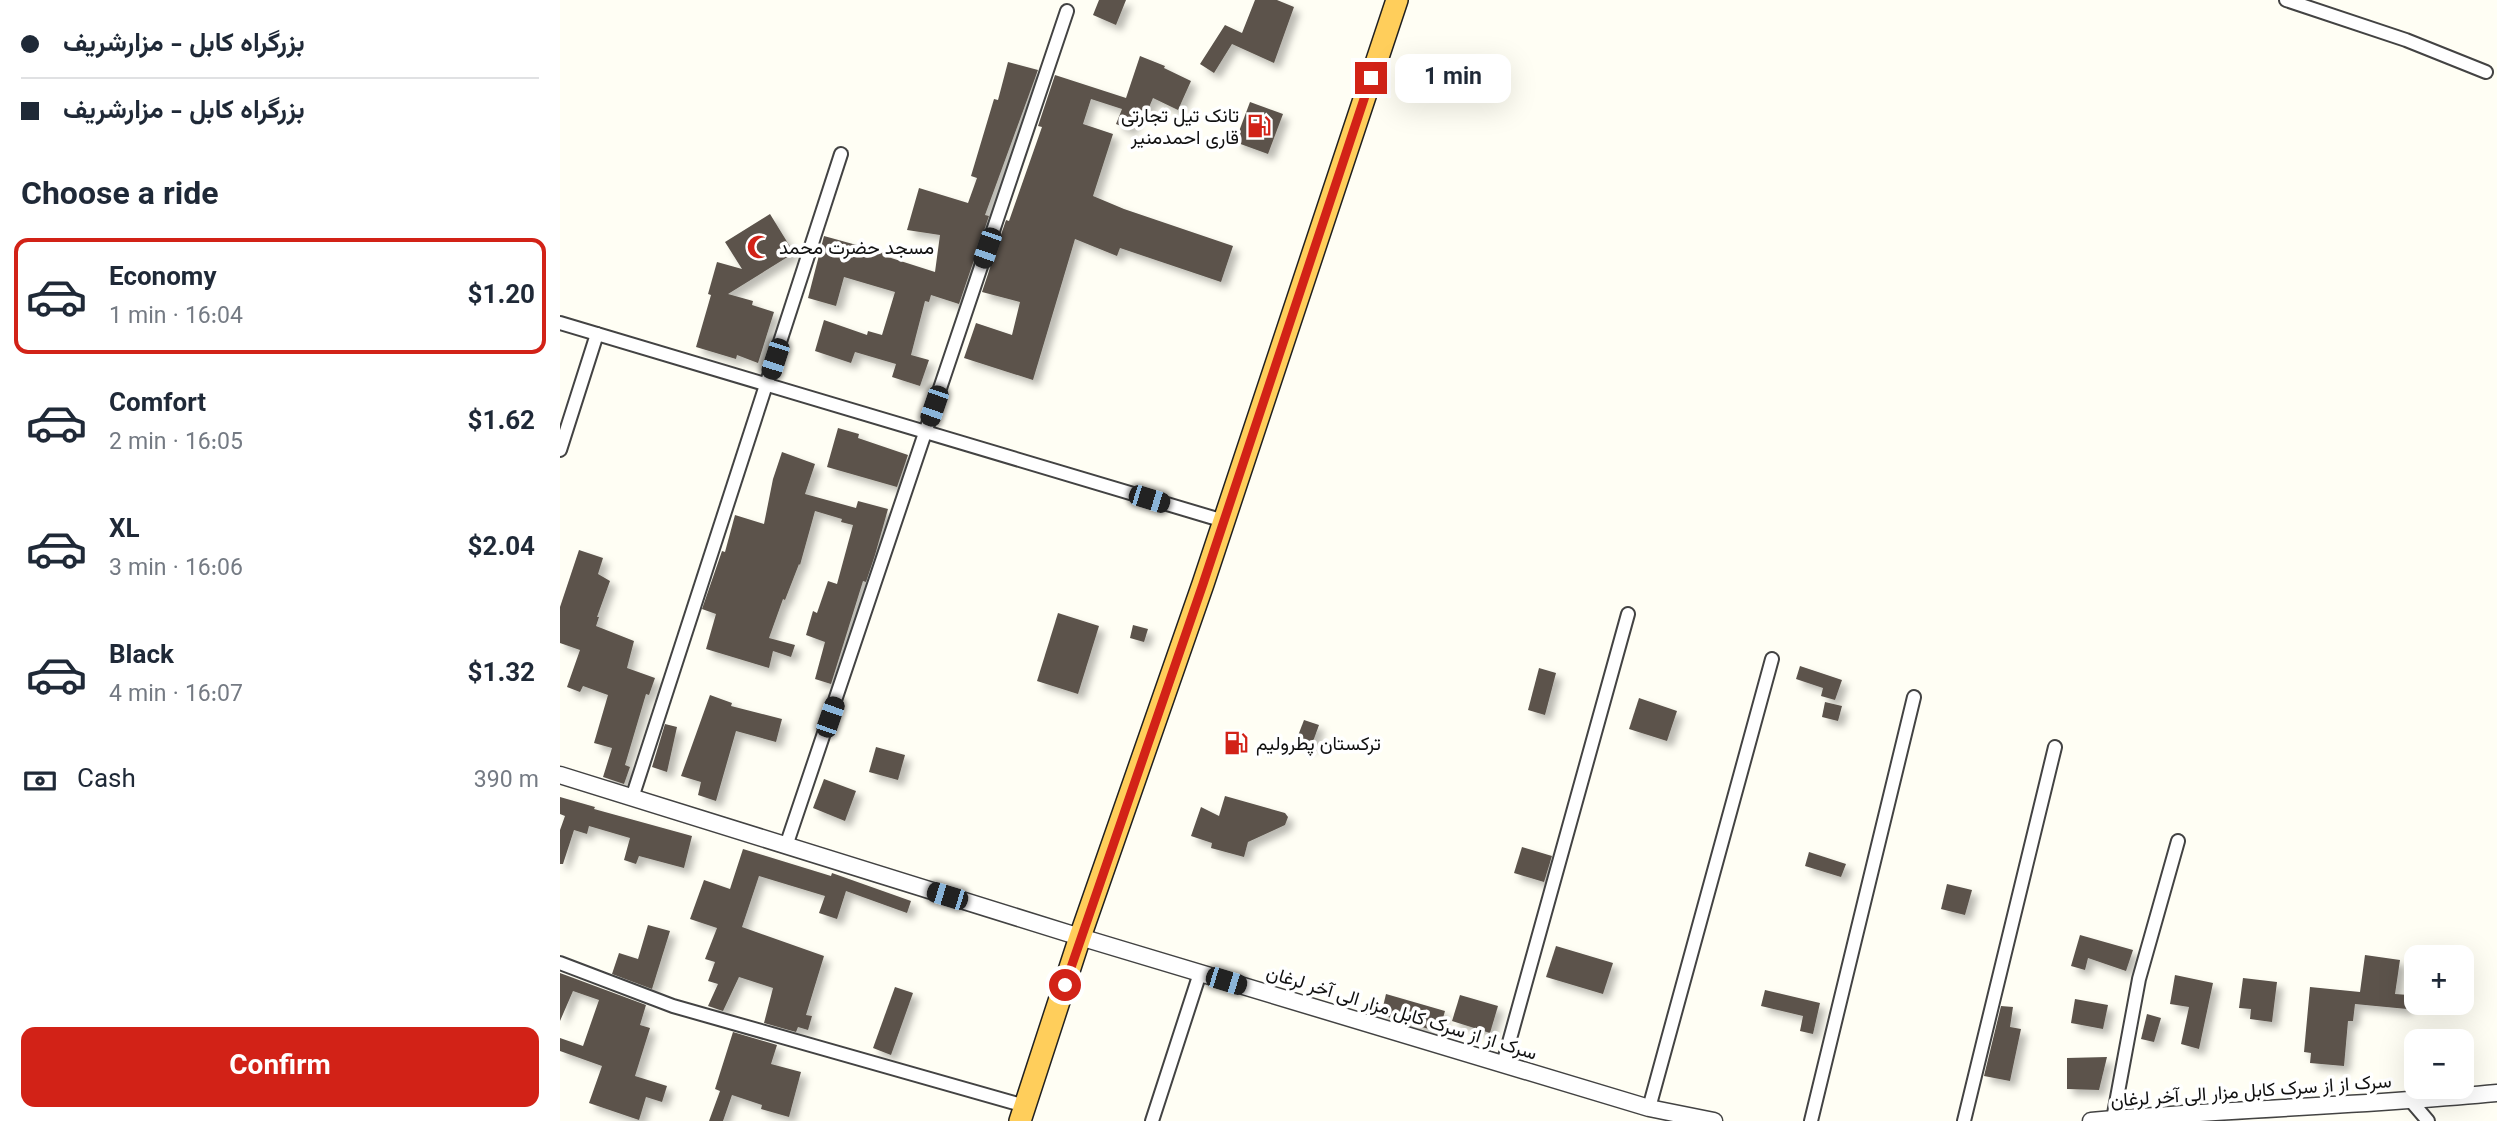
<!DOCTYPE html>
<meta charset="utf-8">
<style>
:root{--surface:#fff;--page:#f6f6f7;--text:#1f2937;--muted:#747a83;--line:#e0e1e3;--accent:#d22217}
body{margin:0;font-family:Georgia,Vazirmatn,serif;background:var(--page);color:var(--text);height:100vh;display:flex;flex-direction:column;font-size:26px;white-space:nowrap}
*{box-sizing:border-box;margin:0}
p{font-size:23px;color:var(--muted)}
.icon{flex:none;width:38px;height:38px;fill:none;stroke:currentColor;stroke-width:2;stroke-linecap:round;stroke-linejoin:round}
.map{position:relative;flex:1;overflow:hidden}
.details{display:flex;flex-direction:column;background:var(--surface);width:560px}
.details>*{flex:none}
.banner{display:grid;align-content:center;height:154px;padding:0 21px;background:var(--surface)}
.buttons{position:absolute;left:1844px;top:945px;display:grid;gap:14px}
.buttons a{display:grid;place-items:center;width:70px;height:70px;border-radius:14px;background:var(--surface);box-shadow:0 7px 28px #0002;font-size:35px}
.end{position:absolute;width:32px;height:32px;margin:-16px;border:9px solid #d22217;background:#fff;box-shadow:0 0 0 4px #fff}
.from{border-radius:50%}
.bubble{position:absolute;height:49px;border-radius:14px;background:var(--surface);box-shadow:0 7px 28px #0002;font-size:23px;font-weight:700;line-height:49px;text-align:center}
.car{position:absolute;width:21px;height:42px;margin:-21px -10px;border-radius:9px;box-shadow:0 0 5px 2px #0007;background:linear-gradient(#222 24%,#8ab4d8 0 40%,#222 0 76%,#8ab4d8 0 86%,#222 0)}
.banner b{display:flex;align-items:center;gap:24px;height:66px;font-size:26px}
.banner b+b{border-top:2px solid var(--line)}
.banner i{width:18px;height:18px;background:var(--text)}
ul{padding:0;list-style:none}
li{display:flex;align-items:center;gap:21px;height:116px;margin:0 14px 10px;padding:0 7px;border:4px solid transparent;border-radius:14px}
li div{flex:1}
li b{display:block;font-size:26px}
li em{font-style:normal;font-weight:700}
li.selected{border-color:var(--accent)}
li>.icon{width:63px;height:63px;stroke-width:1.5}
h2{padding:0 21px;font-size:32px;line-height:84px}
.pay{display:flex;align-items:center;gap:18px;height:77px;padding:0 21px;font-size:26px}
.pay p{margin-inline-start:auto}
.cta{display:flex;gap:14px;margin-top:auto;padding:14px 21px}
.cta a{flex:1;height:80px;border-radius:14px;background:var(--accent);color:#fff;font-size:28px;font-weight:700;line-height:80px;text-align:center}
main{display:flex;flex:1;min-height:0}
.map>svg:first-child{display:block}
.building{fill:#5b534b;filter:url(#shadow)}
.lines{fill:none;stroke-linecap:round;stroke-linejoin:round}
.minor-casing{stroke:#434343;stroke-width:16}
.tertiary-casing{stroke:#434343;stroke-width:19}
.trunk-casing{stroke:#212121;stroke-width:24}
.minor{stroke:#fff;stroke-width:12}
.tertiary{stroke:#fff;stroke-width:16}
.trunk{stroke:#ffce5b;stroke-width:21}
.route{stroke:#d22217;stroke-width:9}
.labels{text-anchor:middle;stroke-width:7;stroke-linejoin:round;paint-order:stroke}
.poi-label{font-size:19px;fill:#101010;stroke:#fff;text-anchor:start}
.street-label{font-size:19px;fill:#101010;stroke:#fff}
</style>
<main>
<section class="details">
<div class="banner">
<b><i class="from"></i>بزرگراه کابل - مزارشریف</b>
<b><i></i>بزرگراه کابل - مزارشریف</b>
</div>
<h2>Choose a ride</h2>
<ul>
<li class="selected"><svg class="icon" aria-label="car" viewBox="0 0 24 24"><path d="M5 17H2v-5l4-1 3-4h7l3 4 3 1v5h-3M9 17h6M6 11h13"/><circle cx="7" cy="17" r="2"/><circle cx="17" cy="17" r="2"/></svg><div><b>Economy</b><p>1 min · 16:04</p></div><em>$1.20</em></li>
<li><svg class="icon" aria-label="car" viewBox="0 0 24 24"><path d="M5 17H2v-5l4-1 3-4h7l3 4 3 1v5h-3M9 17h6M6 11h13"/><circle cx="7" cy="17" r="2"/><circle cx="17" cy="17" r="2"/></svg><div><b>Comfort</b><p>2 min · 16:05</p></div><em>$1.62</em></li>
<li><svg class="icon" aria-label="car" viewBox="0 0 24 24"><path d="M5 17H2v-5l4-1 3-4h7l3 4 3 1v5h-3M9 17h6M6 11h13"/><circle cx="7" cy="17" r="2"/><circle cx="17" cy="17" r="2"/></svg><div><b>XL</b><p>3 min · 16:06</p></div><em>$2.04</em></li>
<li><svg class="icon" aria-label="car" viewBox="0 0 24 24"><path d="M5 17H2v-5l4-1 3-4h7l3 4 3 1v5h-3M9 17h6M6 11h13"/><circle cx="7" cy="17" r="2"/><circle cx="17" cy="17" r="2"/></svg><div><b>Black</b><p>4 min · 16:07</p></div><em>$1.32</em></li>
</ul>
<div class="pay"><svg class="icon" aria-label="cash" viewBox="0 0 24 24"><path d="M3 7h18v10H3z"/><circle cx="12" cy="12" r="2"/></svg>Cash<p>390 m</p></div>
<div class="cta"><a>Confirm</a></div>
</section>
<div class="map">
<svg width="1937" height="1121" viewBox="0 0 1937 1121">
<defs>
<filter id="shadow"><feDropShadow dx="6" dy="6" stdDeviation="3.5" flood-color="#0004"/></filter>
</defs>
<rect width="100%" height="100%" fill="#fffef4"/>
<g class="building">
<polygon points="539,0 566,0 556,25 533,15"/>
<polygon points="695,0 717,0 734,7 714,63 672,44 654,73 640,64 665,25 682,33"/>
<polygon points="580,56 605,66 604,68 631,81 618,110 593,98 587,112 578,109 571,130 556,124 562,109 531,99 523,124 553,134 533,196 564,209 673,246 661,282 560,248 557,256 515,239 473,380 404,358 416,323 452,335 460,302 422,292 446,220 449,221 482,127 478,126 495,75 566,98"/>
<polygon points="448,62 478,70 425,215 429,216 399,304 371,295 369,302 365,301 351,355 369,360 360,386 332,377 336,364 295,352 291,363 255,351 264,320 307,335 308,331 322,335 335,292 284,277 276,306 248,298 264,236 329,254 328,257 375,272 380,235 347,230 359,188 408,203 417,178 411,176 434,99 438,100"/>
<polygon points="690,102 723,114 708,154 675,142"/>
<polygon points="210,214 234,253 168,294 193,301 192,305 214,312 198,363 177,355 176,359 136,347 151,295 148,294 157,262 182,269 165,242"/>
<polygon points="278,428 299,434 298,438 348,455 337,487 267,467"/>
<polygon points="222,452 255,464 245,494 296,508 298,501 328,509 315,555 306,582 303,581 271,684 255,679 265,642 246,635 253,611 257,613 268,581 277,584 293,525 281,522 282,519 255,511 240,565 239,564 225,600 223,599 209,638 235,645 231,657 213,651 209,668 146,649 156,614 142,609 162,551 165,552 175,515 204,524 213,479"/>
<polygon points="19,550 43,558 38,574 50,581 37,617 39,617 36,626 74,641 67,668 95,678 89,695 86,694 65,765 70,767 64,784 43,777 52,748 34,743 48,695 23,686 20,692 7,687 20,650 0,643 0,607"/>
<polygon points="498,613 539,626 518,694 477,681"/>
<polygon points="573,625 588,629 584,642 570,638"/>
<polygon points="1240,666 1282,680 1275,700 1261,696 1263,688 1236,679"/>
<polygon points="979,668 996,673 985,715 968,710"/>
<polygon points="150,695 172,703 171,706 222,719 216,742 176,731 156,801 138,795 141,782 121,776"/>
<polygon points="1079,698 1117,711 1107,741 1069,729"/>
<polygon points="1265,702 1282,706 1278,721 1262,717"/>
<polygon points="744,720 759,725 751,747 736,741"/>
<polygon points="105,724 117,727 107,772 92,767"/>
<polygon points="316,747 345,755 338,780 309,772"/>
<polygon points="264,779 296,791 285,821 253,808"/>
<polygon points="665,796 725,813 728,817 725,825 688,842 684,857 651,848 652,843 631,836 641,807 659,816"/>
<polygon points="0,797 35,807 34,809 132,836 124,868 79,856 76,864 64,860 70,838 29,826 27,834 14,830 3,864 0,864 0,830 5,816 0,814"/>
<polygon points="962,847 992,856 984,882 954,873"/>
<polygon points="183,849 271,876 272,873 351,901 347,913 286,891 277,919 259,913 265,896 199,876 182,927 264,956 246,1015 252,1016 248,1030 238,1027 236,1032 204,1023 213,988 179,977 163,1011 148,1006 158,984 148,981 155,962 145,959 157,928 130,919 144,880 170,889"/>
<polygon points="1249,852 1286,864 1281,877 1245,866"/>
<polygon points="1387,884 1412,890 1405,915 1381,909"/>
<polygon points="88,925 110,931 92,989 52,974 59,953 78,959"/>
<polygon points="1520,935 1573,950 1566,971 1528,958 1525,970 1511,966"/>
<polygon points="996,946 1053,963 1043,994 986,977"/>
<polygon points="1805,955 1840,960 1835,994 1849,995 1847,1009 1795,1004 1793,1021 1788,1021 1784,1066 1750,1063 1751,1053 1744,1052 1750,987 1800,992"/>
<polygon points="0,973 86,1005 80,1025 90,1028 75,1076 107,1086 102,1102 86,1097 79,1120 29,1103 42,1066 0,1051 0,1038 23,1046 39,1000 13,991 0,1021"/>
<polygon points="1615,975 1653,983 1639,1049 1621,1044 1629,1007 1610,1004"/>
<polygon points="1683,978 1717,982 1712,1022 1690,1019 1691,1009 1679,1008"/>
<polygon points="335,987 353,993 331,1055 313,1048"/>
<polygon points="1205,990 1260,1003 1253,1034 1240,1031 1243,1016 1201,1006"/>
<polygon points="826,994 885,1011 879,1032 821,1015"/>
<polygon points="900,995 938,1006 930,1033 892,1021"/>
<polygon points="1515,999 1548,1005 1543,1029 1511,1023"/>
<polygon points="1441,1006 1453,1007 1450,1027 1461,1029 1450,1081 1424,1076"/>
<polygon points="1587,1014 1601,1018 1594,1042 1581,1039"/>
<polygon points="173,1032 217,1045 211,1064 241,1072 229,1117 201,1109 202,1105 172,1095 163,1121 149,1121 160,1091 155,1089"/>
<polygon points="1547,1057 1539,1090 1507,1089 1507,1058"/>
</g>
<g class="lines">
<g class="minor-casing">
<g id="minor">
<polyline points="1726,0 1846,40 1926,72"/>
<polyline points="0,323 664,521"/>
<polyline points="0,450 37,334"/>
<polyline points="72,798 281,154"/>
<polyline points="226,846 507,11"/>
<polyline points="0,963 113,1006 465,1106"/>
<polyline points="943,1064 1068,614"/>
<polyline points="1851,1101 1868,1121"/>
<polyline points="1089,1108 1212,659"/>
<polyline points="1553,1119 1579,979 1618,841"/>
<polyline points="592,1121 640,973"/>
<polyline points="1251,1121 1354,697"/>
<polyline points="1404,1121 1495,747"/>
</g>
</g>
<g class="tertiary-casing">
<g id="tertiary">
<polyline points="0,775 520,937 1089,1108 1154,1121"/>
<path d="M 1531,1121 C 1666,1109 1802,1106 1937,1093"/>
</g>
</g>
<g class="trunk-casing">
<polyline id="trunk" points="460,1121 520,937 643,584 837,0"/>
</g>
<use href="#minor" class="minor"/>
<use href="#tertiary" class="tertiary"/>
<use href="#trunk" class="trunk"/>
</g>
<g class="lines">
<polyline class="route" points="505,985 643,584 811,78"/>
</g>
<defs>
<g id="fuel-bare" transform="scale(1.89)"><path d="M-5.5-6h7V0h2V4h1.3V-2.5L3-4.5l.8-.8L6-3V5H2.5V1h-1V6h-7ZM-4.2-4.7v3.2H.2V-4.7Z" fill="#d22217" stroke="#fff" stroke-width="2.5" paint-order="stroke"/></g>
<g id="mosque-bare" transform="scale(1.89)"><path d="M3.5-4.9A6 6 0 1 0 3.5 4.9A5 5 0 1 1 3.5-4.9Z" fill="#d22217" stroke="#fff" stroke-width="2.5" paint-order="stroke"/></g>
</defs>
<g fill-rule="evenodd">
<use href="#fuel-bare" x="699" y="126"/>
<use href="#mosque-bare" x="199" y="247"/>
<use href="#fuel-bare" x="676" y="743"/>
</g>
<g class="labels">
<g class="poi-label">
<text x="679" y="122" text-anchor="end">تانک تیل تجارتی<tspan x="679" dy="22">قاری احمدمنیر</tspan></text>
<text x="219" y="254">مسجد حضرت محمد</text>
<text x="696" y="750">ترکستان پطرولیم</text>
</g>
<g class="street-label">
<text transform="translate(842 1012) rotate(17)" y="7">سرک از از سرک کابل مزار الی آخر لرغان</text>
<text transform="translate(1691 1090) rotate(-4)" y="7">سرک از از سرک کابل مزار الی آخر لرغان</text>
</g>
</g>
</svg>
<div class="buttons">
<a>+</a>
<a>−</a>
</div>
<i class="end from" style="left:505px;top:985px"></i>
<i class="end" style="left:811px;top:78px"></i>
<div class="bubble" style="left:835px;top:54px;width:116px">1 min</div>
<i class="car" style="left:427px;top:248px;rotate:199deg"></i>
<i class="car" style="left:215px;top:359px;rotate:198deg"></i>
<i class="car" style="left:374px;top:406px;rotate:199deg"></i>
<i class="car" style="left:589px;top:499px;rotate:107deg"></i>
<i class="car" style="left:270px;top:717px;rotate:19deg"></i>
<i class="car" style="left:387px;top:896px;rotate:287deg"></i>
<i class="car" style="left:666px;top:981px;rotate:107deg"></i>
</div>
</main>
